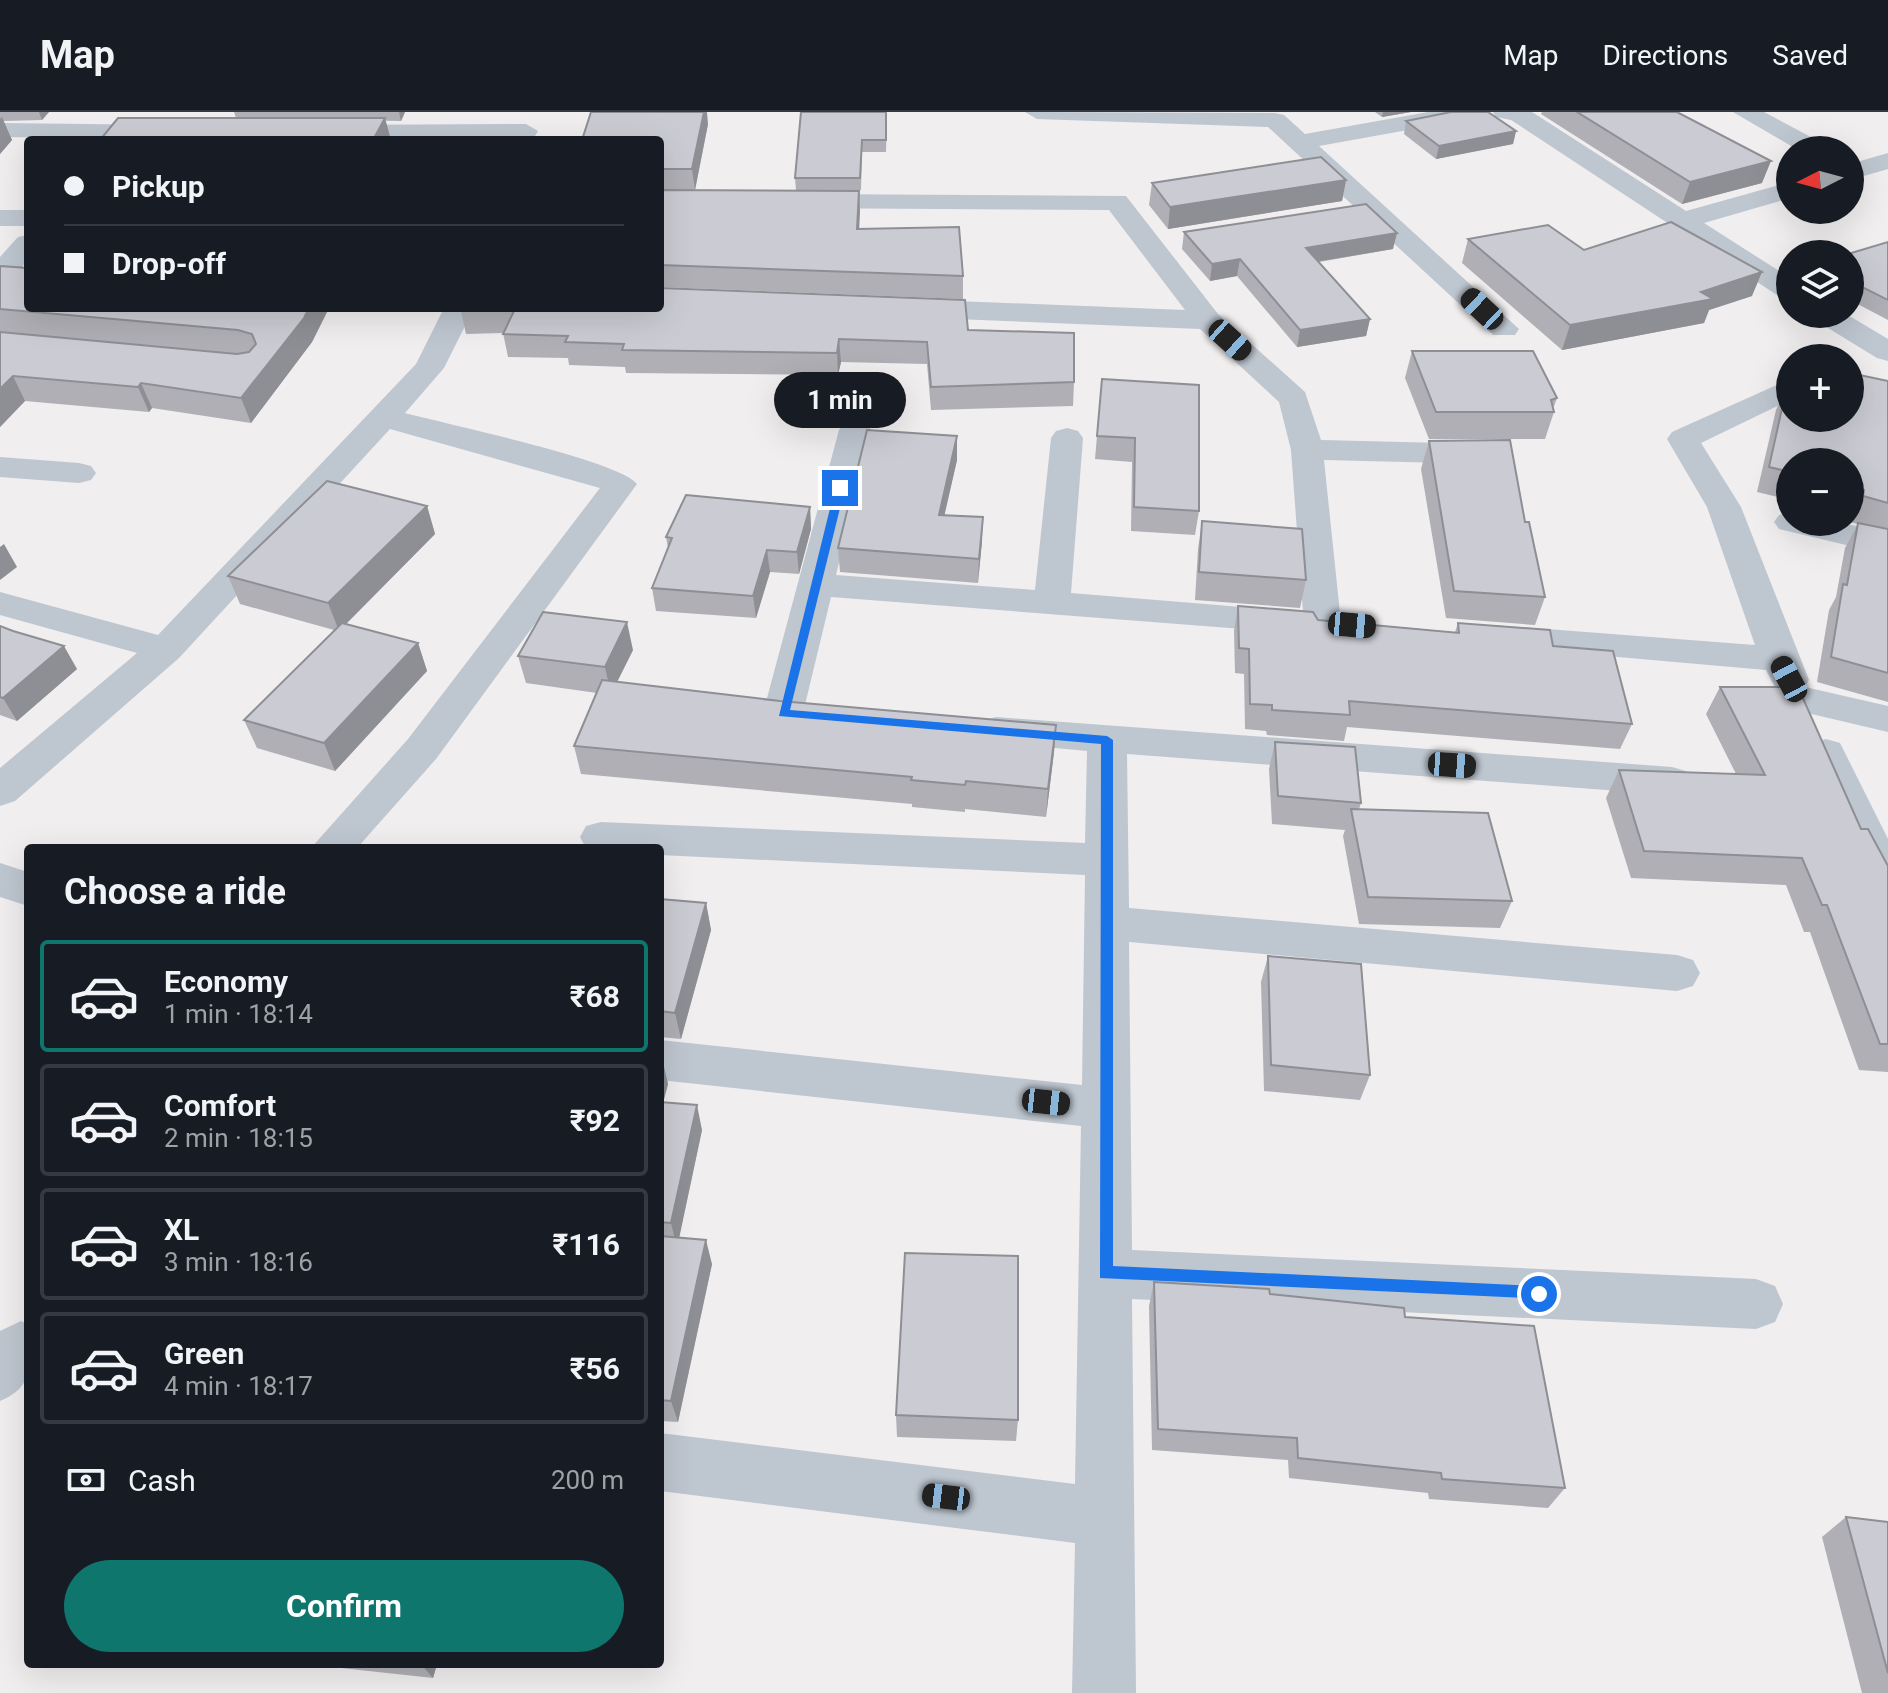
<!DOCTYPE html>
<meta charset="utf-8">
<style>
:root{--surface:#171b24;--page:#20242c;--text:#f1f3f6;--muted:#9ea1a6;--line:#363941;--accent:#0f766e}
body{margin:0;font-family:Roboto,sans-serif;background:var(--page);color:var(--text);height:100vh;display:flex;flex-direction:column;font-size:30px;white-space:nowrap}
*{box-sizing:border-box;margin:0}
p{font-size:26px;color:var(--muted)}
.icon{flex:none;width:44px;height:44px;fill:none;stroke:currentColor;stroke-width:2;stroke-linecap:round;stroke-linejoin:round}
.map{position:relative;flex:1;overflow:hidden}
.details{position:absolute;left:24px;top:732px;width:640px;height:824px;display:flex;flex-direction:column;background:var(--surface);border-radius:8px;box-shadow:0 8px 32px #0002}
.details>*{flex:none}
.guide{position:absolute;left:24px;top:24px;width:640px;height:176px;border-radius:8px;box-shadow:0 8px 32px #0002;display:grid;align-content:center;height:176px;padding:0 40px;background:var(--surface)}
.needle{width:52px;rotate:264deg}
.controls{position:absolute;left:1776px;top:24px;display:grid;gap:16px}
.controls a{display:grid;place-items:center;width:88px;height:88px;border-radius:50%;background:var(--surface);box-shadow:0 8px 32px #0002;font-size:40px}
.end{position:absolute;width:36px;height:36px;margin:-18px;border:10px solid #1a73e8;background:#fff;box-shadow:0 0 0 4px #fff}
.from{border-radius:50%}
.bubble{position:absolute;height:56px;border-radius:28px;background:var(--surface);box-shadow:0 8px 32px #0002;font-size:26px;font-weight:700;line-height:56px;text-align:center}
.car{position:absolute;width:24px;height:48px;margin:-24px -12px;border-radius:10px;box-shadow:0 0 6px 2px #0007;background:linear-gradient(#222 24%,#8ab4d8 0 40%,#222 0 76%,#8ab4d8 0 86%,#222 0)}
.guide b{display:flex;align-items:center;gap:28px;height:76px;font-size:30px}
.guide b+b{border-top:2px solid var(--line)}
.guide i{width:20px;height:20px;background:var(--text)}
ul{padding:0;list-style:none}
li{display:flex;align-items:center;gap:24px;height:112px;margin:0 16px 12px;padding:0 24px;border:4px solid var(--line);border-radius:8px}
li div{flex:1}
li b{display:block;font-size:30px}
li em{font-style:normal;font-weight:700}
li.selected{border-color:var(--accent)}
li>.icon{width:72px;height:72px;stroke-width:1.5}
h2{padding:0 40px;font-size:36px;line-height:96px}
.pay{display:flex;align-items:center;gap:20px;height:88px;padding:0 40px;font-size:30px}
.pay p{margin-inline-start:auto}
.primary-button{display:flex;gap:16px;margin-top:auto;padding:16px 40px}
.primary-button a{flex:1;height:92px;border-radius:48px;background:var(--accent);color:#fff;font-size:32px;font-weight:700;line-height:92px;text-align:center}
header{display:flex;align-items:center;gap:48px;box-sizing:border-box;height:112px;padding:0 40px;background:var(--surface);border-bottom:2px solid var(--line)}
header strong{font-size:38px}
nav{display:flex;gap:44px;margin-inline-start:auto;font-size:28px}
.map>svg:first-child{display:block}
.lines{fill:none;stroke-linecap:round;stroke-linejoin:round}
.street{fill:#bec6d0;fill-rule:evenodd}
.wall{fill:#afafb5}
.shaded-wall{fill:#8e8f94}
.building{fill:#cbccd3;stroke:#8e8f94;stroke-width:2}
.route{fill:#1a73e8}
</style>
<header>
<strong>Map</strong>
<nav><a>Map</a><a>Directions</a><a>Saved</a></nav>
</header>
<div class="map">
<svg width="1888" height="1581" viewBox="0 0 1888 1581">
<rect width="100%" height="100%" fill="#f0eeee"/>
<g class="lines">
<g class="street">
<polygon points="1025,0 1275,1 1284,3 1305,22 1428,0 1481,0 1469,7 1319,34 1519,217 1515,223 1493,223 1268,15 1037,7"/>
<polygon points="1493,0 1532,0 1686,99 1790,70 1790,86 1704,111 1790,166 1790,188 1780,185 1511,8 1496,5"/>
<polygon points="1733,0 1764,0 1826,33 1830,38 1798,38"/>
<polygon points="0,11 168,13 180,20 168,27 0,25"/>
<polygon points="526,12 538,19 535,24 329,27 317,20 329,13"/>
<polygon points="1888,41 1888,57 1850,68 1850,52"/>
<path d="M 798,82 L 1126,84 L 1218,202 L 1305,280 L 1321,328 L 1485,332 L 1497,335 L 1501,342 L 1497,349 L 1485,352 L 1324,348 L 1341,511 L 1335,519 C 1319,524 1309,517 1294,521 L 831,485 L 803,601 L 797,610 L 783,614 L 769,610 L 763,601 L 839,318 L 844,311 L 855,308 L 866,311 L 871,318 L 836,463 L 1035,478 L 1051,326 L 1056,319 L 1067,316 L 1078,319 L 1083,326 L 1071,481 L 1303,500 L 1291,338 L 1279,290 L 1200,217 L 906,205 L 896,202 L 891,196 L 896,190 L 906,187 L 1185,198 L 1109,98 L 789,96 L 785,90 L 789,84 Z"/>
<rect x="0" y="98" width="28" height="16"/>
<polygon points="28,123 28,148 10,168 0,171 0,145 18,125"/>
<path d="M 444,196 L 474,196 L 444,256 L 405,301 C 442,311 621,349 637,372 L 436,647 L 357,736 L 311,736 L 408,627 L 600,376 L 390,317 L 179,546 L 15,689 L 0,694 L 0,656 L 137,541 L 0,503 L 0,480 L 158,523 L 416,252 Z"/>
<polygon points="1810,202 1846,202 1888,227 1888,249 1877,246 1815,208"/>
<polygon points="1790,267 1790,288 1701,331 1741,395 1809,568 1805,575 1888,594 1888,620 1786,596 1781,587 1785,579 1776,577 1766,558 1481,533 1475,525 1481,517 1494,513 1755,533 1707,395 1667,327 1672,320"/>
<polygon points="0,345 79,351 91,354 96,361 91,368 79,371 0,365"/>
<polygon points="1790,400 1790,410 1837,410 1888,421 1888,443 1779,417 1774,410 1779,403"/>
<polygon points="996,605 1672,655 1686,659 1692,669 1686,679 1672,683 1127,642 1129,796 1677,843 1693,848 1700,861 1693,874 1677,879 1129,830 1132,1138 1756,1167 1775,1174 1783,1192 1775,1210 1756,1217 1132,1187 1136,1581 1072,1581 1075,1431 660,1379 660,1321 1075,1372 1081,1014 660,968 660,928 1082,973 1085,763 660,743 660,736 586,736 580,725 586,714 601,710 1085,731 1087,639 982,629 976,619 982,609"/>
<polygon points="1826,627 1840,631 1888,727 1888,788 1873,783 1806,641 1812,631"/>
<polygon points="0,751 28,760 28,794 0,785"/>
<path d="M 21,1209 L 28,1212 C 28,1248 39,1273 0,1289 L 0,1219 Z"/>
</g>
</g>
<g class="wall">
<polygon points="0,0 49,0 42,8 3,9 12,28 0,42"/>
<polygon points="234,0 405,0 401,9 236,6"/>
<polygon points="887,0 886,40 862,40 861,78 796,78 795,66"/>
<polygon points="1375,0 1411,0 1382,5"/>
<polygon points="1542,0 1677,0 1762,71 1682,92 1541,2"/>
<polygon points="1406,9 1516,19 1513,32 1436,47 1404,22"/>
<polygon points="708,12 695,78 859,79 859,117 963,164 963,187 660,175 660,28"/>
<polygon points="1346,68 1342,89 1168,117 1149,93 1152,71"/>
<polygon points="1184,120 1393,137 1319,150 1370,207 1366,224 1297,235 1237,164 1210,169 1182,137"/>
<polygon points="1468,127 1584,138 1752,184 1709,198 1704,211 1562,238 1462,151"/>
<polygon points="1888,130 1888,208 1850,188 1850,142"/>
<polygon points="0,154 329,196 312,230 251,311 152,296 149,300 25,289 0,315"/>
<polygon points="462,196 968,218 1074,270 1073,294 931,298 927,252 841,250 838,263 626,261 625,255 569,253 568,246 508,245 503,221 466,222 461,199"/>
<polygon points="1412,239 1557,286 1553,297 1554,300 1545,327 1429,327 1405,266"/>
<polygon points="1102,267 1199,399 1195,423 1131,419 1132,350 1095,347"/>
<polygon points="1888,269 1888,590 1817,570 1829,498 1836,485 1845,436 1858,412 1850,410 1851,403 1850,402 1850,350 1790,350 1790,388 1757,380 1776,298 1787,274"/>
<polygon points="957,324 957,348 944,404 982,429 978,471 840,460 838,436"/>
<polygon points="1429,329 1525,410 1545,485 1535,513 1446,506 1421,357"/>
<polygon points="427,394 435,422 346,512 418,531 427,559 335,659 257,636 244,608 334,518 240,492 228,464"/>
<polygon points="810,395 811,417 799,462 770,460 756,506 656,499 652,476 668,436 666,425"/>
<polygon points="1202,409 1306,468 1300,496 1195,488 1198,437"/>
<polygon points="1238,494 1318,508 1455,520 1458,511 1553,534 1632,612 1620,637 1347,615 1344,629 1267,623 1266,619 1245,617 1244,562 1235,561 1234,519"/>
<polygon points="0,514 77,557 17,609 0,603"/>
<polygon points="633,538 617,570 780,589 1056,613 1054,640 1046,705 965,697 965,700 912,695 912,692 581,662 574,634 597,581 526,571 518,544"/>
<polygon points="1720,575 1861,717 1888,754 1888,960 1859,958 1810,820 1804,820 1786,773 1631,766 1606,686 1619,658 1736,662 1706,602"/>
<polygon points="1275,630 1361,691 1359,697 1512,789 1500,816 1359,812 1343,724 1345,718 1272,712 1269,657"/>
<polygon points="660,787 706,791 711,818 681,927 660,925"/>
<polygon points="1268,844 1370,963 1360,988 1264,979 1261,870"/>
<polygon points="660,945 668,972 663,991 702,1018 679,1125 712,1152 678,1310 660,1309"/>
<polygon points="1154,1170 1270,1182 1405,1205 1565,1376 1548,1396 1429,1387 1428,1381 1289,1366 1288,1348 1152,1338 1149,1194"/>
<polygon points="896,1303 1018,1308 1016,1329 897,1325"/>
<polygon points="1846,1405 1888,1410 1888,1581 1862,1581 1822,1425"/>
<polygon points="320,1552 437,1552 433,1566 323,1554"/>
</g>
<g class="shaded-wall">
<polygon points="39,0 49,0 42,8"/>
<polygon points="399,0 405,0 401,9"/>
<polygon points="704,0 707,0 708,12 695,78 692,57"/>
<polygon points="1383,0 1411,0 1382,5"/>
<polygon points="2,5 12,28 0,42 0,7"/>
<polygon points="385,6 391,28 373,28"/>
<polygon points="1516,19 1513,32 1436,47 1439,34"/>
<polygon points="1771,49 1762,71 1682,92 1690,70"/>
<polygon points="1346,68 1342,89 1168,117 1170,95"/>
<polygon points="859,79 860,100 858,139 857,117"/>
<polygon points="1397,121 1393,137 1303,152 1306,136"/>
<polygon points="1240,147 1237,164 1210,169 1212,152"/>
<polygon points="1762,160 1752,184 1709,198 1704,211 1562,238 1570,213 1701,180"/>
<polygon points="309,196 329,196 312,230 251,311 241,286"/>
<polygon points="1370,207 1366,224 1297,235 1300,218"/>
<polygon points="839,227 841,250 838,263 837,241"/>
<polygon points="13,264 25,289 0,315 0,277"/>
<polygon points="141,271 152,296 149,300 138,275"/>
<polygon points="957,324 957,348 939,427 939,403"/>
<polygon points="427,394 435,422 339,519 328,491"/>
<polygon points="810,395 811,417 799,462 797,440"/>
<polygon points="983,405 982,429 978,471 979,447"/>
<polygon points="4,432 17,455 0,468 0,435"/>
<polygon points="767,438 770,460 756,506 753,484"/>
<polygon points="627,510 633,538 611,582 605,555"/>
<polygon points="418,531 427,559 335,659 324,631"/>
<polygon points="64,534 77,557 17,609 3,586"/>
<polygon points="1056,613 1054,640 1046,705 1048,677"/>
<polygon points="706,791 711,818 681,927 675,901"/>
<polygon points="662,946 668,972 660,1002 660,953"/>
<polygon points="697,993 702,1018 677,1136 671,1111"/>
<polygon points="706,1128 712,1152 678,1310 671,1289"/>
<polygon points="421,1552 437,1552 433,1566"/>
</g>
<g class="building">
<polygon points="591,0 704,0 692,57 660,57 660,28 582,28"/>
<polygon points="801,0 886,0 886,28 862,28 860,66 795,66"/>
<polygon points="1451,0 1488,0 1516,19 1439,34 1406,9"/>
<polygon points="1577,0 1677,0 1771,49 1690,70"/>
<polygon points="118,6 385,6 373,28 100,28"/>
<polygon points="1321,45 1346,68 1170,95 1152,71"/>
<polygon points="660,78 859,79 857,117 959,115 963,164 660,153"/>
<polygon points="1366,92 1397,121 1306,136 1370,207 1300,218 1240,147 1212,152 1184,120"/>
<polygon points="1671,110 1762,160 1701,180 1713,187 1570,213 1468,127 1548,113 1584,138"/>
<polygon points="1888,130 1888,188 1850,169 1850,142 1848,142"/>
<polygon points="0,154 28,156 28,196 309,196 304,206 241,286 141,271 138,275 13,264 0,277 0,220 237,242 249,240 256,232 252,222 238,218 0,197"/>
<polygon points="660,176 965,188 968,218 1074,221 1074,270 931,275 927,230 839,227 837,241 622,238 624,232 565,230 568,224 503,222 514,199 461,199 462,196 660,196"/>
<polygon points="1412,239 1533,239 1557,286 1551,288 1554,300 1436,300"/>
<polygon points="1850,261 1888,269 1888,391 1863,384 1864,378 1850,374 1850,350 1790,350 1790,360 1769,355 1787,274 1790,272 1790,306 1850,306"/>
<polygon points="1102,267 1199,273 1199,399 1134,395 1135,326 1097,324"/>
<polygon points="867,318 957,324 939,403 983,405 979,447 838,436"/>
<polygon points="1510,328 1525,410 1529,410 1545,485 1454,479 1429,329"/>
<polygon points="327,369 427,394 328,491 228,464"/>
<polygon points="686,383 810,395 797,440 767,438 753,484 652,476 672,426 666,425"/>
<polygon points="1202,409 1302,417 1306,468 1199,460"/>
<polygon points="1858,411 1888,417 1888,561 1831,545 1843,472 1847,473"/>
<polygon points="1238,494 1313,500 1318,508 1459,521 1458,511 1550,518 1553,534 1613,539 1632,612 1349,589 1350,603 1272,598 1272,593 1250,592 1249,537 1239,536"/>
<polygon points="543,500 627,510 605,555 518,544"/>
<polygon points="342,511 418,531 324,631 244,608"/>
<polygon points="0,514 13,519 64,534 3,586 0,585"/>
<polygon points="602,568 780,589 1056,613 1048,677 966,669 965,673 911,668 912,665 574,634"/>
<polygon points="1720,575 1798,575 1861,717 1868,717 1888,754 1888,932 1880,932 1827,793 1822,793 1802,746 1644,739 1619,658 1765,663"/>
<polygon points="1275,630 1355,635 1361,691 1278,684"/>
<polygon points="1351,697 1488,701 1512,789 1368,785"/>
<polygon points="660,787 706,791 675,901 660,899"/>
<polygon points="1268,844 1361,852 1370,963 1271,953"/>
<polygon points="660,990 697,993 671,1111 660,1110"/>
<polygon points="660,1124 706,1128 671,1289 660,1288"/>
<polygon points="905,1141 1018,1144 1018,1308 896,1303"/>
<polygon points="1154,1170 1269,1177 1270,1182 1404,1196 1405,1205 1534,1214 1565,1376 1442,1367 1441,1361 1298,1346 1297,1326 1158,1317"/>
<polygon points="1846,1405 1888,1410 1888,1561"/>
</g>
<polygon class="route" points="840,373 845,376 790,598 1107,624 1113,628 1113,1154 1539,1174 1545,1177 1545,1187 1100,1166 1101,632 779,604 835,376"/>
</svg>
<div class="controls">
<a><svg class="needle" viewBox="-14 -14 28 28"><path d="M0-13l5 13h-10z" fill="#e53935"/><path d="M0 13l5-13h-10z" fill="#9ea1a6"/></svg></a>
<a><svg class="icon" aria-label="layers" viewBox="0 0 24 24"><path d="M12 4l9 5-9 5-9-5zM3 14l9 5 9-5"/></svg></a>
<a>+</a>
<a>−</a>
</div>
<i class="end from" style="left:1539px;top:1182px"></i>
<i class="end" style="left:840px;top:376px"></i>
<div class="bubble" style="left:774px;top:260px;width:132px">1 min</div>
<i class="car" style="left:1482px;top:197px;rotate:313deg"></i>
<i class="car" style="left:1230px;top:228px;rotate:132deg"></i>
<i class="car" style="left:1352px;top:513px;rotate:95deg"></i>
<i class="car" style="left:1789px;top:567px;rotate:332deg"></i>
<i class="car" style="left:1452px;top:653px;rotate:94deg"></i>
<i class="car" style="left:1046px;top:990px;rotate:96deg"></i>
<i class="car" style="left:946px;top:1385px;rotate:277deg"></i>
<div class="guide">
<b><i class="from"></i>Pickup</b>
<b><i></i>Drop-off</b>
</div>
<section class="details">
<h2>Choose a ride</h2>
<ul>
<li class="selected"><svg class="icon" aria-label="car" viewBox="0 0 24 24"><path d="M5 17H2v-5l4-1 3-4h7l3 4 3 1v5h-3M9 17h6M6 11h13"/><circle cx="7" cy="17" r="2"/><circle cx="17" cy="17" r="2"/></svg><div><b>Economy</b><p>1 min · 18:14</p></div><em>₹68</em></li>
<li><svg class="icon" aria-label="car" viewBox="0 0 24 24"><path d="M5 17H2v-5l4-1 3-4h7l3 4 3 1v5h-3M9 17h6M6 11h13"/><circle cx="7" cy="17" r="2"/><circle cx="17" cy="17" r="2"/></svg><div><b>Comfort</b><p>2 min · 18:15</p></div><em>₹92</em></li>
<li><svg class="icon" aria-label="car" viewBox="0 0 24 24"><path d="M5 17H2v-5l4-1 3-4h7l3 4 3 1v5h-3M9 17h6M6 11h13"/><circle cx="7" cy="17" r="2"/><circle cx="17" cy="17" r="2"/></svg><div><b>XL</b><p>3 min · 18:16</p></div><em>₹116</em></li>
<li><svg class="icon" aria-label="car" viewBox="0 0 24 24"><path d="M5 17H2v-5l4-1 3-4h7l3 4 3 1v5h-3M9 17h6M6 11h13"/><circle cx="7" cy="17" r="2"/><circle cx="17" cy="17" r="2"/></svg><div><b>Green</b><p>4 min · 18:17</p></div><em>₹56</em></li>
</ul>
<div class="pay"><svg class="icon" aria-label="cash" viewBox="0 0 24 24"><path d="M3 7h18v10H3z"/><circle cx="12" cy="12" r="2"/></svg>Cash<p>200 m</p></div>
<div class="primary-button"><a>Confirm</a></div>
</section>
</div>
